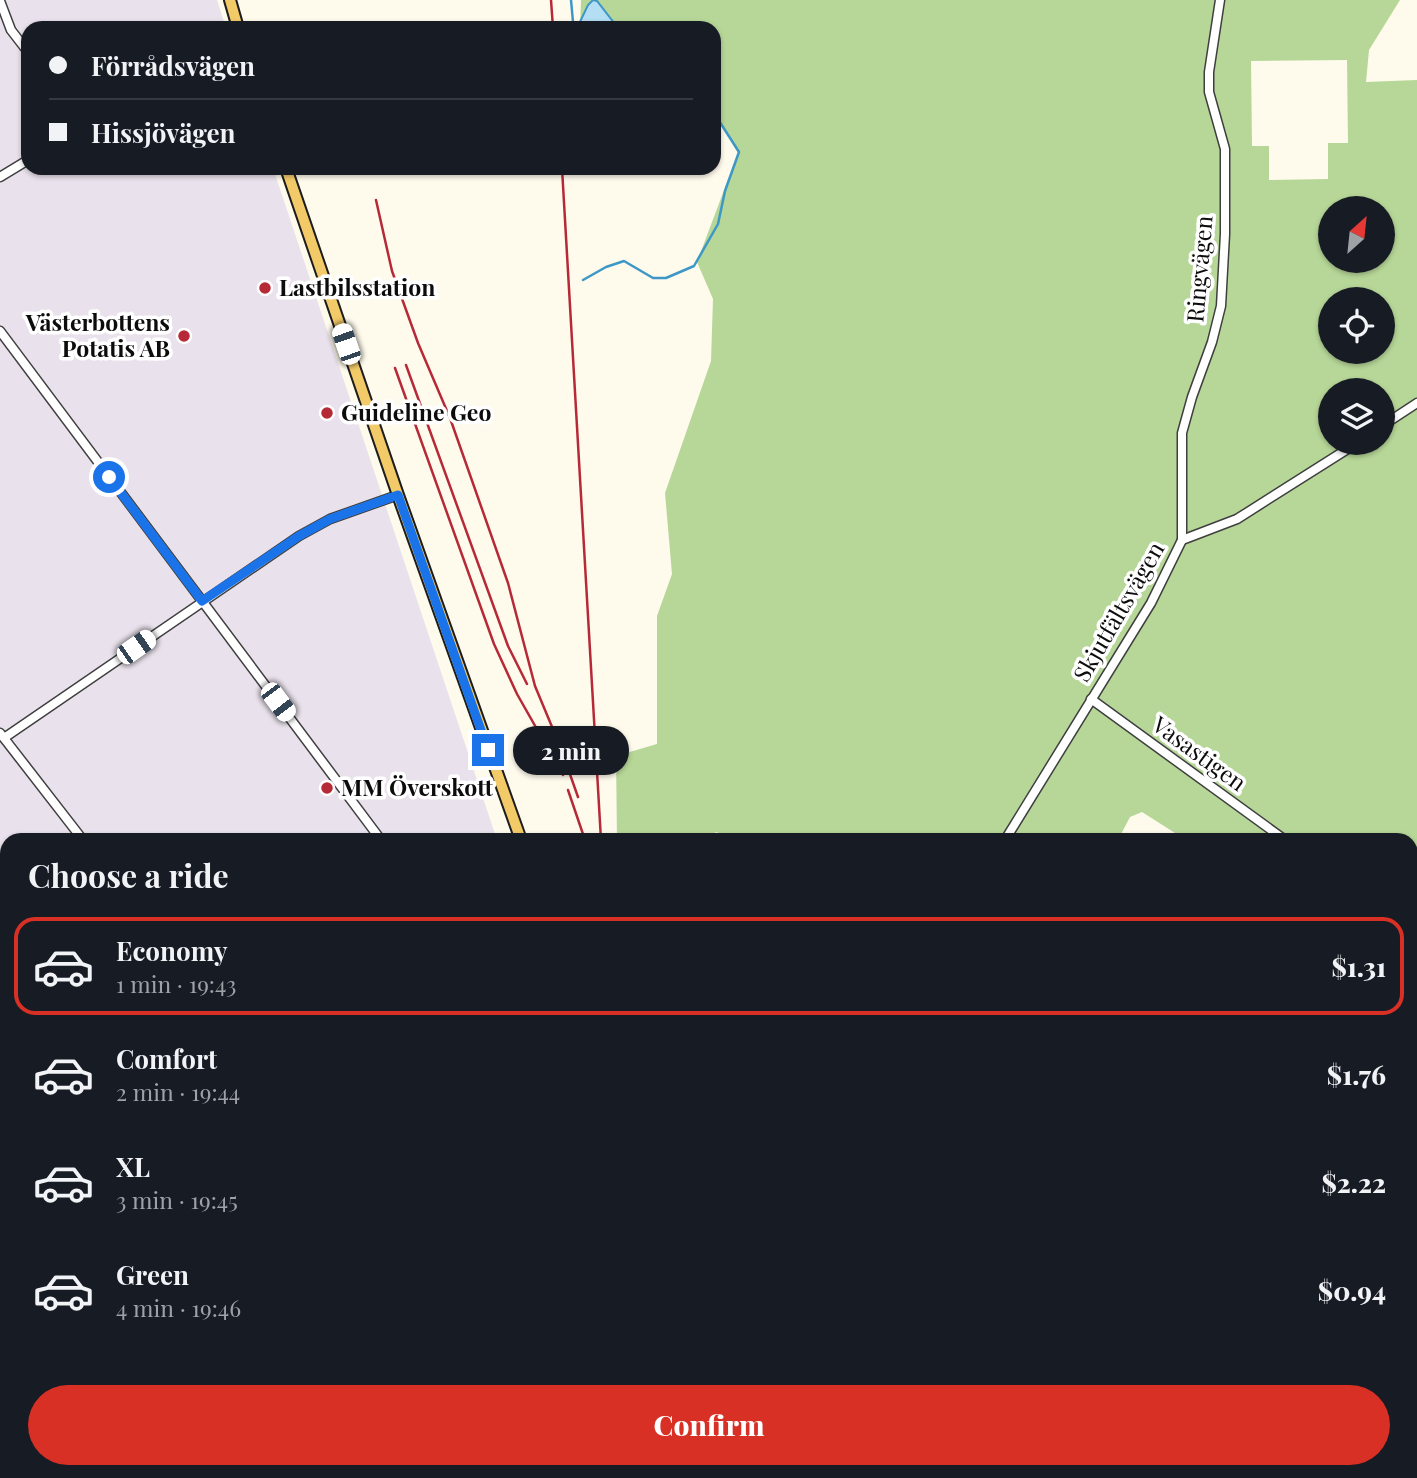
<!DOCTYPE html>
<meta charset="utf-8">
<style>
:root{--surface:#171b24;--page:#20242c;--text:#f1f3f6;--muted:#9ea1a6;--line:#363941;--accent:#d93025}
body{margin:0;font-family:"Playfair Display",serif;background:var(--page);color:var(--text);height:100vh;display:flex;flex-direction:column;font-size:26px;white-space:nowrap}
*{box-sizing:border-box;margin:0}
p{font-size:23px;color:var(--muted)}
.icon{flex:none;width:38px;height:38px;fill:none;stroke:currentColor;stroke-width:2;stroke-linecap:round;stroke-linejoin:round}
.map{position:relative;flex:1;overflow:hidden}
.side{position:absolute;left:0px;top:833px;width:1418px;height:646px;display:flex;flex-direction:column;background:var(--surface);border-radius:21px 21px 0 0;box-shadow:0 2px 5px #0004}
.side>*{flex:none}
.hud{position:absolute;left:21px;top:21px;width:700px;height:154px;border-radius:21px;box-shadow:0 2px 5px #0004;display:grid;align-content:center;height:154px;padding:0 28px;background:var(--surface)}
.needle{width:46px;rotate:27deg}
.tools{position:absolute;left:1318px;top:196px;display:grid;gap:14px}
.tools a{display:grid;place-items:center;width:77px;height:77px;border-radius:50%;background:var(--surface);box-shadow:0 2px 5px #0004;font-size:35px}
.end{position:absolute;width:32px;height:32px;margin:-16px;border:9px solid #1a73e8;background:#fff;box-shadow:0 0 0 4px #fff}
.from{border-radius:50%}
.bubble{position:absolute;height:49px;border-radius:24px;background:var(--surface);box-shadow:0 2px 5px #0004;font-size:23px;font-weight:800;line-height:49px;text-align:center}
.car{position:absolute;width:21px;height:42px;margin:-21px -10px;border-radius:9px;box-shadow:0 0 5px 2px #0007;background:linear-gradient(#fff 24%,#345 0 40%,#fff 0 76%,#345 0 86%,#fff 0)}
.hud b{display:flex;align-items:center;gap:24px;height:66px;font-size:26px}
.hud b+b{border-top:2px solid var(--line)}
.hud i{width:18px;height:18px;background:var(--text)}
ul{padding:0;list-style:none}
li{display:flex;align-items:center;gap:21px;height:98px;margin:0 14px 10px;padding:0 14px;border:4px solid transparent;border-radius:21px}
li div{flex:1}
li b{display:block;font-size:26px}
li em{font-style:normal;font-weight:800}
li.on{border-color:var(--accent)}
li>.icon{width:63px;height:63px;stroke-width:1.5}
h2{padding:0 28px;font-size:32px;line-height:84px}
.action{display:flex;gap:14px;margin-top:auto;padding:14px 28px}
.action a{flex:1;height:80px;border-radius:42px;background:var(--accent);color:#fff;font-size:28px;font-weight:800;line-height:80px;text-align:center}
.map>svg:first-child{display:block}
.industrial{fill:#e9e1eb}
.green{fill:#d2e7b8}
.forest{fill:#b7d798;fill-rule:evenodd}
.water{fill:#b3def3;stroke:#3d97c7;stroke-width:2}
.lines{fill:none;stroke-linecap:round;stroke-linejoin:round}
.stream{stroke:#3d97c7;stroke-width:2.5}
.minor-casing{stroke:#3f3f3f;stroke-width:11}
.major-casing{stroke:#1d1d1d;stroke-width:14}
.minor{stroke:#fff;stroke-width:8}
.major{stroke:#f3ca68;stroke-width:10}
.rail{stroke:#b62a38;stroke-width:2.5}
.route{stroke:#1a73e8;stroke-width:9}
.poi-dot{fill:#b62a38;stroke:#fff;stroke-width:2.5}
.labels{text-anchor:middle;stroke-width:7;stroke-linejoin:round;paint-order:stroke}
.street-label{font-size:23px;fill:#0c0c0c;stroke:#fff}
.poi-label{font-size:23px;font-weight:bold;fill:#0c0c0c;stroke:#fff;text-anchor:start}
</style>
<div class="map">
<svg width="1417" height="1478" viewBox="0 0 1417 1478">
<rect width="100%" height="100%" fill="#fefaec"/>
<g class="industrial">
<polygon points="0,0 217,0 226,28 28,28 28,168 273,168 497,840 7,840 7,943 0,934"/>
<polygon points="399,1472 702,1472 692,1478 398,1478"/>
</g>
<polygon class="green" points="0,929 7,939 7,999 0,990"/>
<g class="forest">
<path d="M 581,0 L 1400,0 L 1369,50 L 1366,82 L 1417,80 L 1417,1356 L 1411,1364 L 1410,840 L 1186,840 L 1142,812 L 1130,817 L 1118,840 L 725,840 L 717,832 L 692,840 L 617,840 L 616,756 L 657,744 L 657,616 L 672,574 L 665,493 L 711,361 L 713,299 L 697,262 L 738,153 L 714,112 L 714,28 L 664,28 L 662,26 L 580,28 ZM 1347,60 L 1348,143 L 1328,143 L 1328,179 L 1269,180 L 1269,146 L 1252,146 L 1251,61 ZM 1330,208 L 1382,208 L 1382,261 L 1330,261 ZM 1330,299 L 1382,299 L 1382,352 L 1330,352 ZM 1330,390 L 1382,390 L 1382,443 L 1330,443 Z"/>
<polygon points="1076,1472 1137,1472 1137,1478 1074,1478"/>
</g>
<polygon class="water" points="593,0 597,1 618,28 577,28 588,5"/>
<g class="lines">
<g class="stream">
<polyline points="571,0 573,22 577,28"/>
<polyline points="640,28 651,24 660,28"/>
<polyline points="583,280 606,267 624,261 653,278 666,278 694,266 718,224 725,191 739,152 714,113"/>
</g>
<g class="minor-casing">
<g id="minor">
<polyline points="0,1 11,30 28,52"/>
<polyline points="0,177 28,160"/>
<polyline points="0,331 381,840"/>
<polyline points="1382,426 1417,403"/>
<polyline points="1182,540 1182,433 1192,397 1212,342 1221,306 1225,234 1225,149 1209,92 1209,72 1220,0"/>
<polyline points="1091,699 1285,840"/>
<polyline points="0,733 83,840"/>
<polyline points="4,738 299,536 330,519 398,495"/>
<polyline points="1005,840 1151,603 1182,540 1237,519 1357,443"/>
<polyline points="1410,919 1417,914"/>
<polyline points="0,929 7,939"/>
<polyline points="0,1098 7,1108"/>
<polyline points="0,1240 7,1241"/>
<polyline points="1410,1363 1417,1355"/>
<polyline points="0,1398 7,1397"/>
<polyline points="284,1472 289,1478"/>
<polyline points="398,1478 399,1472"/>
<polyline points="712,1478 720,1472"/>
<polyline points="904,1478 906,1472"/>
<polyline points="1074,1478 1076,1472"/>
<polyline points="1327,1478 1330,1472"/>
</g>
</g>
<g class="major-casing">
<g id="major">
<polyline points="230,0 238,28"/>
<polyline points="286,168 398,495 521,840"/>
<polyline points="872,1472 873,1478"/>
</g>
</g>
<use href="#minor" class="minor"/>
<use href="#major" class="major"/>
<g class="rail">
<polyline points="551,0 553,28"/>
<polyline points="562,168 601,840"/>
<polyline points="376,200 392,271 418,343 450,418 508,583 535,686 560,746 578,797"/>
<polyline points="406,365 508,646 527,684"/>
<polyline points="395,368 494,644 517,694 563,775"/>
<polyline points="568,790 585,840"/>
<polyline points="708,1472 710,1478"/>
</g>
</g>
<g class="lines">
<polyline class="route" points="109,477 202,601 299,536 330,519 398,495 488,750"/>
</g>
<g class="poi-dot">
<circle cx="265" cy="288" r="7"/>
<circle cx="184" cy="336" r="7"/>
<circle cx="327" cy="413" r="7"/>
<circle cx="327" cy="788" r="7"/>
</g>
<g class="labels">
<g class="street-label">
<text transform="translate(1200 269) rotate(-85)" y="8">Ringvägen</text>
<text transform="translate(1119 612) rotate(-60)" y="8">Skjutfältsvägen</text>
<text transform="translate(1199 754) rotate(36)" y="8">Vasastigen</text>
</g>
<g class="poi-label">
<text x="279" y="296">Lastbilsstation</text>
<text x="170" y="331" text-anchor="end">Västerbottens<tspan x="170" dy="26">Potatis AB</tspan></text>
<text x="341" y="421">Guideline Geo</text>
<text x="341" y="796">MM Överskott</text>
</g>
</g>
</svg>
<div class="tools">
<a><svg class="needle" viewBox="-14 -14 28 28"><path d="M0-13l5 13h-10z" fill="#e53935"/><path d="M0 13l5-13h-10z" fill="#9ea1a6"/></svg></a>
<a><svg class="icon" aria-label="locate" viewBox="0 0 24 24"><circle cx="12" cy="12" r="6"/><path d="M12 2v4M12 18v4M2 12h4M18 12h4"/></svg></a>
<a><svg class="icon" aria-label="layers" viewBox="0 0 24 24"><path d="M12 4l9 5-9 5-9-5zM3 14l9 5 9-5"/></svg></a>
</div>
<i class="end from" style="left:109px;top:477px"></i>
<i class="end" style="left:488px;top:750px"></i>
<div class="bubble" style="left:513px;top:726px;width:116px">2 min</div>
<i class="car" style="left:346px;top:344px;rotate:341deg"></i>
<i class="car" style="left:136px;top:647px;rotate:55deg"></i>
<i class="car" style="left:278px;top:702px;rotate:143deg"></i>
<div class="hud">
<b><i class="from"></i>Förrådsvägen</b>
<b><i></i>Hissjövägen</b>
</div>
<section class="side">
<h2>Choose a ride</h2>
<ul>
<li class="on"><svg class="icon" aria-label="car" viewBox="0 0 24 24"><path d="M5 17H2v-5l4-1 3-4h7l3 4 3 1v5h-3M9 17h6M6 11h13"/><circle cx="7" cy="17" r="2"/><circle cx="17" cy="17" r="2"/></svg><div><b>Economy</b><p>1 min · 19:43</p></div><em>$1.31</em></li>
<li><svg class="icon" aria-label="car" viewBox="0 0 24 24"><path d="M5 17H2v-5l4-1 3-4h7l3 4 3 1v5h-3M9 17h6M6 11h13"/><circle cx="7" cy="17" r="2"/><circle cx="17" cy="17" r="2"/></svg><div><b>Comfort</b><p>2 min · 19:44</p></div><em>$1.76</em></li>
<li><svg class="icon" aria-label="car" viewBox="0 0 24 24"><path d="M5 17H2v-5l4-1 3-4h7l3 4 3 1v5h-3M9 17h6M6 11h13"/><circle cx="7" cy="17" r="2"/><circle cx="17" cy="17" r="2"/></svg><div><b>XL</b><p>3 min · 19:45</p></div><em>$2.22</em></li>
<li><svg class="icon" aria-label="car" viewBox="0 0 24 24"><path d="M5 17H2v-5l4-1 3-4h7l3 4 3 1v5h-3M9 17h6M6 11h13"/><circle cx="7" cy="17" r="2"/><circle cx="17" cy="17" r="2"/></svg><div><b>Green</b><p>4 min · 19:46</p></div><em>$0.94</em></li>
</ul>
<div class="action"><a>Confirm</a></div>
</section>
</div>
